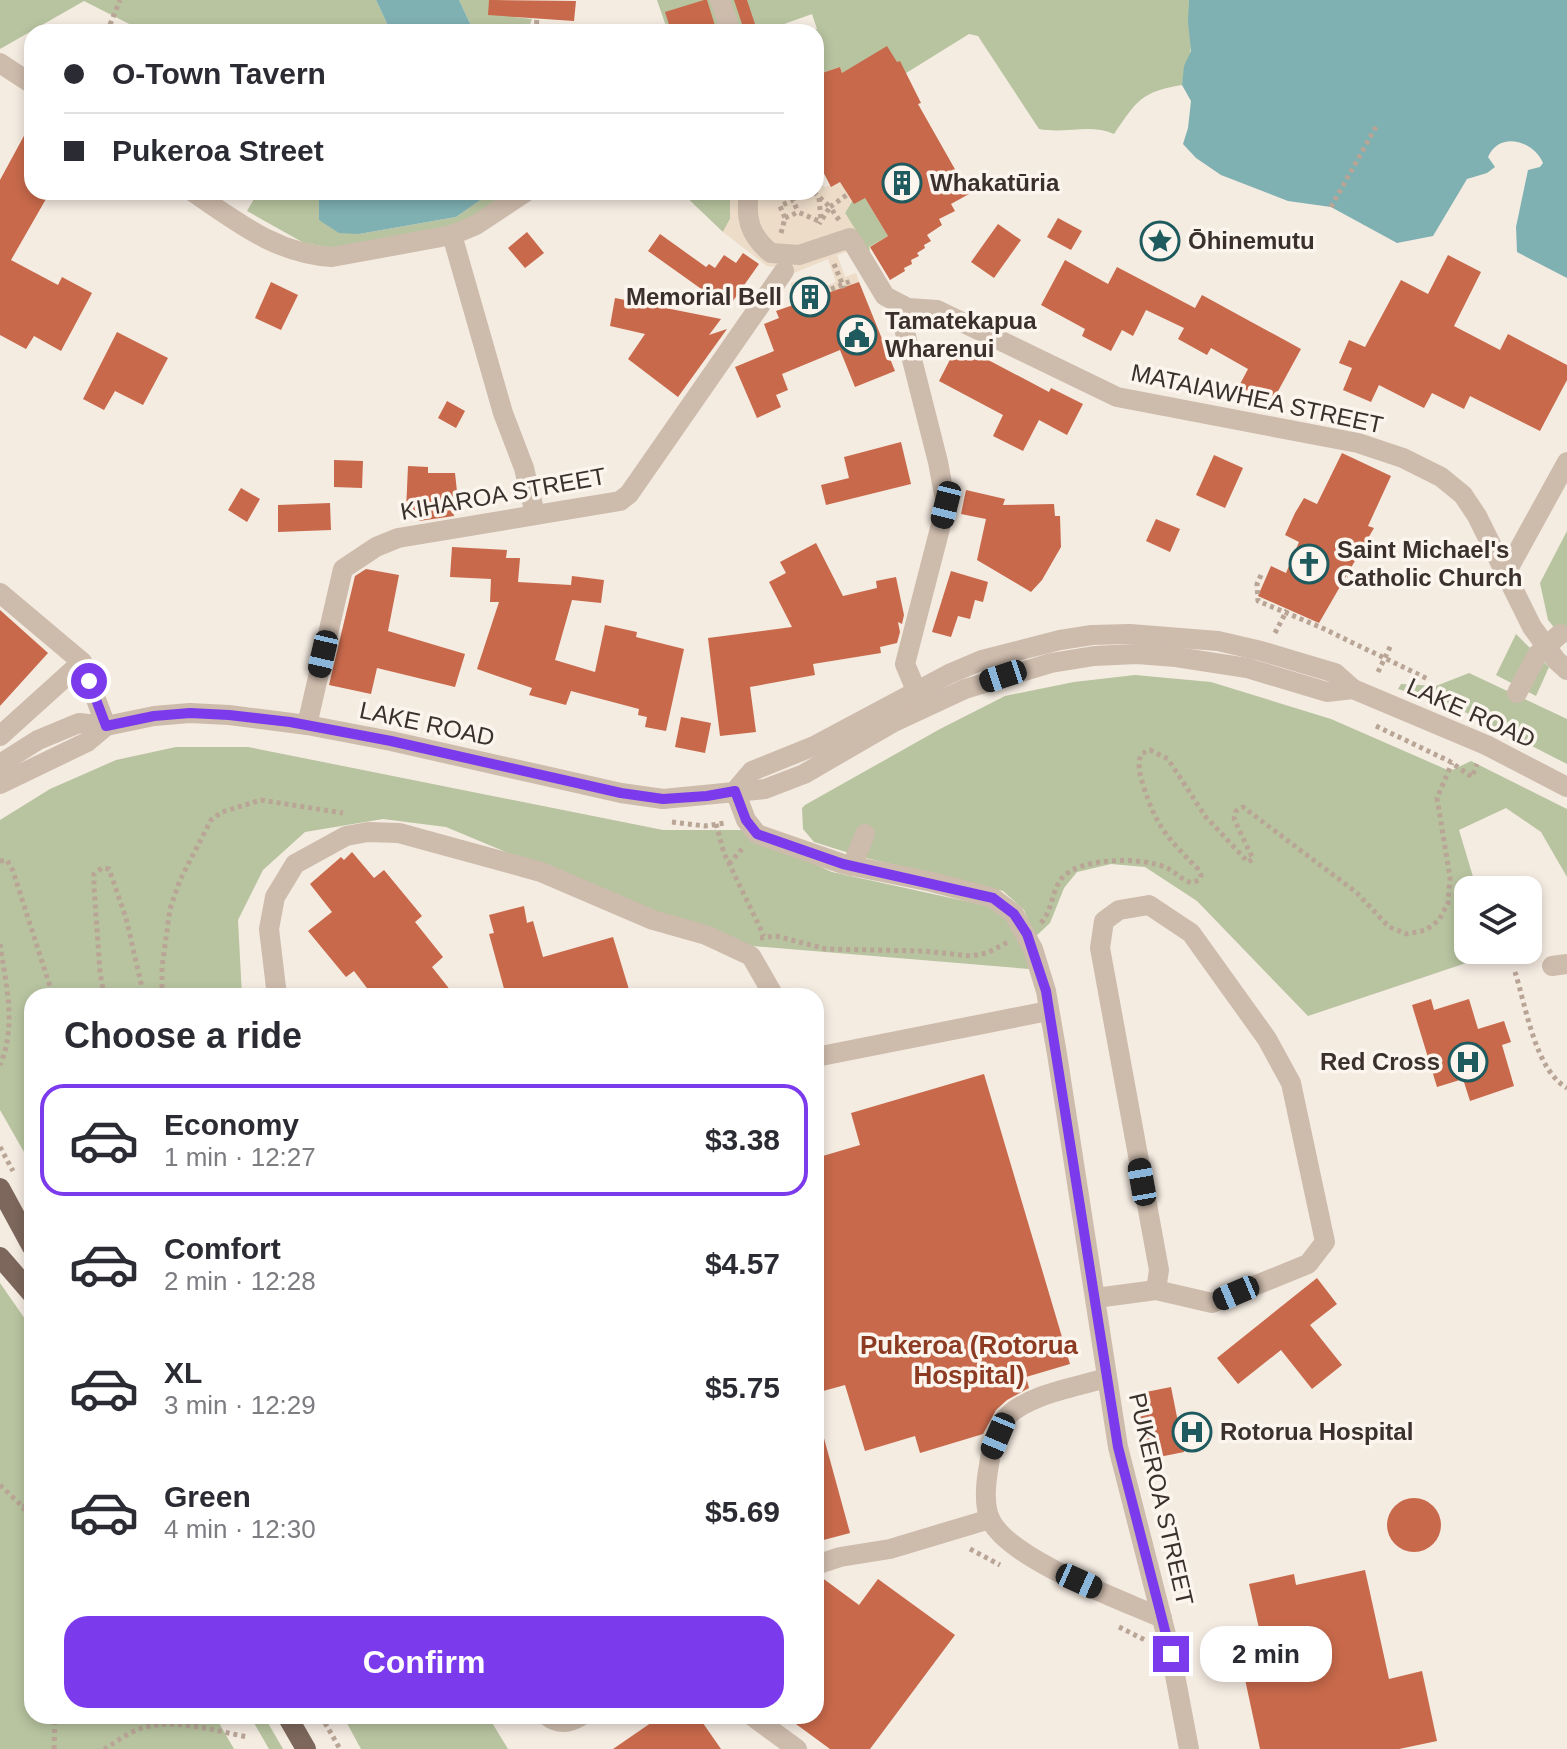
<!DOCTYPE html>
<meta charset="utf-8">
<style>
:root{--surface:#fff;--page:#f2f2f3;--text:#2b2b33;--muted:#7c7c81;--line:#e1e1e2;--accent:#7c3aed}
body{margin:0;font-family:Arial,sans-serif;background:var(--page);color:var(--text);height:100vh;display:flex;flex-direction:column;font-size:30px;white-space:nowrap}
*{box-sizing:border-box;margin:0}
p{font-size:26px;color:var(--muted)}
.icon{flex:none;width:44px;height:44px;fill:none;stroke:currentColor;stroke-width:2;stroke-linecap:round;stroke-linejoin:round}
.map{position:relative;flex:1;overflow:hidden}
.details{position:absolute;left:24px;top:988px;width:800px;height:736px;display:flex;flex-direction:column;background:var(--surface);border-radius:24px;box-shadow:0 4px 12px #0003}
.details>*{flex:none}
.hud{position:absolute;left:24px;top:24px;width:800px;height:176px;border-radius:24px;box-shadow:0 4px 12px #0003;display:grid;align-content:center;height:176px;padding:0 40px;background:var(--surface)}
.buttons{position:absolute;left:1454px;top:876px;display:grid;gap:16px}
.buttons a{display:grid;place-items:center;width:88px;height:88px;border-radius:16px;background:var(--surface);box-shadow:0 4px 12px #0003;font-size:40px}
.end{position:absolute;width:36px;height:36px;margin:-18px;border:10px solid #7c3aed;background:#fff;box-shadow:0 0 0 4px #fff}
.from{border-radius:50%}
.bubble{position:absolute;height:56px;border-radius:24px;background:var(--surface);box-shadow:0 4px 12px #0003;font-size:26px;font-weight:800;line-height:56px;text-align:center}
.car{position:absolute;width:24px;height:48px;margin:-24px -12px;border-radius:10px;box-shadow:0 0 6px 2px #0007;background:linear-gradient(#222 24%,#8ab4d8 0 40%,#222 0 76%,#8ab4d8 0 86%,#222 0)}
.hud b{display:flex;align-items:center;gap:28px;height:76px;font-size:30px}
.hud b+b{border-top:2px solid var(--line)}
.hud i{width:20px;height:20px;background:var(--text)}
ul{padding:0;list-style:none}
li{display:flex;align-items:center;gap:24px;height:112px;margin:0 16px 12px;padding:0 24px;border:4px solid transparent;border-radius:24px}
li div{flex:1}
li b{display:block;font-size:30px}
li em{font-style:normal;font-weight:800}
li.current{border-color:var(--accent)}
li>.icon{width:72px;height:72px;stroke-width:1.5}
h2{padding:0 40px;font-size:36px;line-height:96px}
.primary-button{display:flex;gap:16px;margin-top:auto;padding:16px 40px}
.primary-button a{flex:1;height:92px;border-radius:24px;background:var(--accent);color:#fff;font-size:32px;font-weight:800;line-height:92px;text-align:center}
.map>svg:first-child{display:block}
.green{fill:#b8c4a0}
.plaza{fill:#ecdcc8}
.water{fill:#7fb0b2}
.building{fill:#c8694b}
.lines{fill:none;stroke-linecap:round;stroke-linejoin:round}
.path{stroke:#b9a596;stroke-width:5;stroke-dasharray:4 4;stroke-linecap:butt}
.minor{stroke:#cdbbac;stroke-width:20}
.major{stroke:#7d675c;stroke-width:20}
.route{stroke:#7c3aed;stroke-width:10}
.labels{text-anchor:middle;stroke-width:7;stroke-linejoin:round;paint-order:stroke}
.poi-label{font-size:24px;font-weight:bold;fill:#3b302b;stroke:#fbf5ee;text-anchor:start}
.street-label{font-size:24px;fill:#3b302b;stroke:#fbf5ee}
.neighbourhood-label{font-size:26px;font-weight:bold;fill:#8c3b22;stroke:#fbf5ee}
</style>
<div class="map">
<svg width="1567" height="1749" viewBox="0 0 1567 1749">
<rect width="100%" height="100%" fill="#f4ebe1"/>
<g class="green">
<polygon points="0,0 376,0 391,32 145,32 84,1 0,49"/>
<polygon points="459,0 502,0 501,7 514,8 514,17 532,19 527,32 474,32"/>
<path d="M 657,0 L 1189,0 C 1188,16 1192,31 1191,46 C 1190,59 1184,72 1182,85 C 1140,92 1137,101 1114,134 C 1090,123 1067,134 1039,129 L 978,36 L 969,34 L 816,129 L 816,125 L 849,92 L 840,67 L 816,75 L 816,32 L 811,32 L 817,29 L 812,14 L 762,32 L 668,32 Z"/>
<polygon points="258,192 319,192 319,220 359,234 456,217 492,192 512,192 462,223 338,249 304,243 247,211"/>
<polygon points="681,192 730,192 730,219 723,232"/>
<polygon points="865,198 888,236 869,247 870,250 868,252 845,213 852,201"/>
<polygon points="1567,531 1567,643 1548,620 1540,583"/>
<polygon points="1516,634 1549,667 1536,696 1496,675"/>
<polygon points="1469,673 1567,719 1567,764 1455,707 1398,689 1401,684 1436,686"/>
<polygon points="1135,675 1211,682 1331,719 1450,771 1471,761 1567,809 1567,877 1541,832 1506,808 1459,830 1477,890 1468,890 1468,950 1495,950 1496,953 1308,1016 1197,901 1145,867 1111,864 1077,872 1064,888 1050,923 1035,937 1024,910 1003,891 862,857 814,842 803,829 802,808 805,805 940,729 1005,696 1074,682"/>
<path d="M 176,747 L 248,747 L 663,830 L 755,830 L 780,848 L 832,872 L 997,908 C 1017,927 1024,943 1029,969 L 740,945 L 626,902 L 446,827 L 383,819 L 305,832 L 263,870 L 238,920 L 242,996 L 32,996 L 32,1166 L 0,1110 L 0,820 L 50,789 L 116,760 Z"/>
<polygon points="0,1283 32,1329 32,1716 215,1716 234,1749 0,1749"/>
<polygon points="250,1716 264,1716 283,1749 269,1749"/>
<polygon points="343,1716 488,1716 508,1749 361,1749"/>
</g>
<polygon class="plaza" points="816,181 825,187 840,181 852,201 845,213 881,270 864,280 849,251 837,255 845,277 856,273 859,282 806,306 798,291 791,288 791,283 811,275 817,290 836,282 828,259 789,275 776,267 767,266 723,232 730,219 730,192 816,192"/>
<g class="water">
<polygon points="376,0 459,0 474,32 391,32"/>
<path d="M 1189,0 L 1567,0 L 1567,278 L 1517,252 L 1516,227 L 1528,170 L 1540,167 L 1543,163 C 1533,140 1499,131 1488,157 L 1495,167 L 1487,173 L 1467,179 L 1433,236 L 1397,243 L 1331,207 L 1288,201 L 1221,175 L 1196,158 L 1183,144 L 1188,128 L 1191,101 L 1182,85 L 1184,66 L 1191,51 L 1188,22 Z"/>
<polygon points="319,192 492,192 456,217 359,234 339,233 319,220"/>
</g>
<g class="building">
<polygon points="489,0 576,1 574,21 488,15"/>
<polygon points="704,0 707,0 717,32 712,32 710,26 695,32 671,31 665,12"/>
<polygon points="734,0 747,0 755,24 743,27"/>
<polygon points="887,46 897,62 900,61 921,103 918,104 969,194 951,204 955,211 939,219 942,225 927,235 931,241 924,245 925,248 917,253 919,256 911,260 912,264 904,268 905,271 890,280 870,247 888,236 865,198 854,204 840,182 831,187 816,158 816,75 840,67 842,73"/>
<polygon points="32,121 32,192 50,192 11,260 58,285 62,277 92,293 61,351 34,336 26,349 0,335 0,180"/>
<polygon points="1058,218 1082,231 1071,250 1047,237"/>
<polygon points="998,224 1021,240 994,278 971,262"/>
<polygon points="527,232 544,253 525,268 508,248"/>
<polygon points="660,234 706,267 709,264 715,268 724,255 736,263 743,253 759,264 728,308 648,251"/>
<polygon points="1448,255 1481,272 1454,326 1500,350 1508,334 1567,365 1567,380 1540,431 1470,396 1464,409 1432,393 1424,408 1379,385 1371,402 1343,390 1352,368 1339,363 1349,340 1365,347 1401,280 1428,294"/>
<polygon points="1065,260 1108,284 1117,267 1195,308 1202,295 1301,349 1271,404 1239,386 1248,369 1211,348 1207,355 1178,339 1184,328 1146,310 1133,336 1122,330 1111,351 1082,336 1085,329 1041,305"/>
<polygon points="271,282 298,295 281,330 255,318"/>
<polygon points="859,282 895,371 855,387 840,350 782,374 788,390 776,395 781,407 757,418 735,367 774,351 764,324 779,318 776,311"/>
<polygon points="615,298 721,319 709,335 727,329 678,397 628,359 645,334 610,326"/>
<polygon points="117,332 168,358 143,405 115,391 104,410 83,399"/>
<polygon points="958,344 1049,392 1051,388 1083,404 1067,435 1039,420 1023,451 993,436 1003,415 939,381"/>
<polygon points="447,401 465,411 456,428 438,418"/>
<polygon points="901,442 911,484 826,505 821,485 849,478 844,457"/>
<polygon points="1342,453 1391,476 1368,526 1374,528 1319,623 1258,596 1271,566 1286,573 1299,542 1285,535 1295,513 1304,498 1317,504"/>
<polygon points="1214,455 1243,468 1225,508 1196,495"/>
<polygon points="334,460 363,461 362,488 334,487"/>
<polygon points="408,466 428,467 428,473 455,473 459,510 453,511 454,516 419,521 418,512 406,511"/>
<polygon points="241,488 260,499 247,522 228,510"/>
<polygon points="966,490 1005,499 1003,505 1054,504 1055,516 1060,516 1061,547 1042,580 1031,592 977,560 986,519 961,514"/>
<polygon points="330,503 331,530 278,532 278,505"/>
<polygon points="1156,519 1180,529 1170,552 1146,541"/>
<polygon points="816,543 843,596 877,588 876,581 896,577 904,615 902,624 898,622 900,632 897,643 880,647 881,653 813,664 815,675 750,687 756,732 720,736 708,638 792,627 769,582 786,573 780,562"/>
<polygon points="452,547 507,550 506,558 520,558 518,582 571,585 572,576 604,580 601,603 572,600 555,660 595,672 605,625 637,632 636,637 684,649 666,731 645,727 647,717 638,715 639,709 571,691 566,705 529,695 532,688 477,669 499,602 490,602 491,579 450,577"/>
<polygon points="366,569 399,575 388,631 465,654 455,687 377,668 371,694 329,685 355,576"/>
<polygon points="951,571 988,582 983,602 975,600 970,619 958,616 951,637 932,632"/>
<polygon points="0,610 48,653 0,706"/>
<polygon points="681,717 711,723 705,753 675,747"/>
<polygon points="352,852 374,878 384,870 422,916 415,922 443,957 432,967 455,996 373,996 354,971 346,977 308,931 332,912 310,884 341,857 344,860"/>
<polygon points="524,906 527,923 533,921 543,957 613,937 631,996 506,996 489,934 494,933 489,915"/>
<polygon points="1431,999 1434,1010 1469,999 1478,1029 1504,1021 1511,1042 1502,1045 1514,1086 1470,1101 1463,1079 1437,1087 1412,1005"/>
<polygon points="984,1074 1070,1364 1026,1377 1029,1388 1007,1400 996,1410 983,1434 920,1453 915,1436 865,1451 845,1385 816,1393 816,1158 860,1145 851,1113"/>
<polygon points="1317,1278 1337,1304 1310,1325 1342,1365 1312,1389 1281,1350 1238,1384 1217,1358"/>
<polygon points="1171,1387 1184,1452 1149,1459 1136,1394"/>
<polygon points="822,1431 850,1533 816,1542 816,1432"/>
<circle cx="1414" cy="1525" r="27"/>
<polygon points="1365,1570 1389,1679 1422,1671 1437,1741 1399,1749 1260,1749 1237,1642 1261,1637 1249,1584 1294,1574 1296,1585"/>
<polygon points="821,1577 859,1605 878,1579 955,1635 870,1749 830,1749 785,1716 816,1716 816,1578"/>
<polygon points="661,1716 698,1716 721,1749 613,1749"/>
</g>
<g class="lines">
<g class="path">
<polyline points="107,32 120,0"/>
<polyline points="536,32 537,17"/>
<polyline points="814,192 830,207 819,224"/>
<polyline points="819,198 821,220"/>
<polyline points="793,200 796,192"/>
<polyline points="1331,207 1377,125"/>
<polyline points="785,218 798,212 821,222"/>
<polyline points="839,220 830,207 848,194"/>
<polyline points="781,233 785,218 780,206 793,200 798,212"/>
<polyline points="834,264 844,288"/>
<polyline points="802,284 810,281 816,295 851,281"/>
<polyline points="1261,575 1257,584 1258,601 1320,627 1428,679"/>
<polyline points="1347,575 1423,574"/>
<polyline points="1275,633 1287,610"/>
<polyline points="1378,672 1391,645"/>
<polyline points="1376,726 1449,761 1472,777 1477,764"/>
<polyline points="672,822 705,826 725,823"/>
<polyline points="716,824 724,853 764,936"/>
<polyline points="0,861 7,860 13,871 53,996"/>
<polyline points="729,864 742,849"/>
<path d="M 1041,923 C 1053,909 1051,892 1062,878 C 1080,857 1141,857 1165,867 C 1175,871 1181,880 1192,883 L 1199,880 L 1201,875 L 1198,869 C 1167,837 1157,828 1143,785 C 1140,774 1137,765 1141,754 L 1150,750 L 1168,759 L 1205,816 L 1248,862 L 1253,859 L 1234,819 L 1236,811 L 1243,807 L 1356,892 L 1389,927 L 1407,934 L 1426,930 L 1439,920 L 1448,903 L 1450,877 L 1437,798 L 1452,763"/>
<polyline points="760,938 776,936 826,949 924,951 971,956 987,953 1008,942"/>
<path d="M 0,944 C 6,985 17,1026 0,1065"/>
<path d="M 1515,972 C 1526,1006 1535,1070 1567,1088"/>
<polyline points="104,996 100,972 94,887 94,874 102,868 109,869 126,918 144,996"/>
<polyline points="162,996 162,967 170,909 180,880 211,820 222,812 261,800 343,813"/>
<polyline points="0,1147 13,1171"/>
<polyline points="0,1485 23,1507 32,1528"/>
<polyline points="23,1507 32,1501"/>
<polyline points="970,1549 1000,1565"/>
<polyline points="1119,1627 1145,1640"/>
<polyline points="321,1716 340,1749"/>
<polyline points="54,1749 55,1716"/>
<path d="M 104,1749 C 115,1743 126,1734 137,1730 C 170,1716 214,1731 248,1737"/>
</g>
<g class="minor">
<polyline points="720,0 731,32"/>
<polyline points="0,63 32,84"/>
<path d="M 193,192 C 237,222 277,254 332,257 L 452,235 L 476,225 L 526,192"/>
<path d="M 749,192 C 745,219 750,236 771,253 L 799,255 L 850,238 L 885,296 L 908,308 L 937,310 L 1117,397 L 1358,443 L 1403,458 L 1441,477 L 1463,495 L 1477,516 L 1532,627 L 1556,660 L 1567,670"/>
<polyline points="452,235 503,413 524,468 535,514"/>
<polyline points="908,308 904,328 938,462 946,505 905,664 921,702"/>
<polyline points="1506,573 1567,462"/>
<polyline points="0,593 82,662 106,726"/>
<polyline points="1517,693 1537,655 1560,634"/>
<polyline points="307,725 343,569 376,547 398,538 620,501 629,494 784,271"/>
<polyline points="0,736 82,662"/>
<polyline points="0,764 38,740 79,723 106,726 154,716 190,713 229,715 307,725 391,741 621,793 663,799 765,789 804,774 892,723 965,689 1051,663 1094,656 1137,654 1176,657 1247,668 1327,692 1353,689"/>
<polyline points="0,784 87,742 106,726"/>
<polyline points="735,791 746,820 757,834 843,864 932,882 993,898 1014,914 1033,949 1046,991 1057,1054 1118,1447 1171,1654 1189,1749"/>
<polyline points="735,791 752,771 814,746 949,674 982,660 1060,640 1092,635 1130,634 1218,641 1261,651 1335,673 1353,689 1486,745 1567,787"/>
<polyline points="852,866 865,834"/>
<polyline points="1552,966 1567,964"/>
<polyline points="277,996 269,929 275,897 295,864 346,836 368,832 399,833 541,872 653,920 706,935 751,956 774,996"/>
<polyline points="816,1057 1048,1011"/>
<polyline points="1096,1298 1156,1290 1212,1303 1308,1264 1325,1242 1291,1083 1267,1039 1191,933 1149,905 1119,910 1104,921 1100,948 1159,1270 1156,1290"/>
<path d="M 1106,1378 C 1077,1387 1024,1395 1005,1419 C 996,1430 991,1451 989,1465 C 986,1481 983,1503 990,1519 C 1008,1559 1121,1600 1162,1618"/>
<polyline points="816,1565 840,1557 890,1549 990,1519"/>
<path d="M 547,1716 C 559,1725 569,1723 581,1716"/>
<polyline points="752,1716 797,1749"/>
</g>
<g class="major">
<polyline points="0,1188 32,1247"/>
<polyline points="0,1257 32,1294"/>
<polyline points="287,1716 306,1749"/>
</g>
</g>
<g class="lines">
<polyline class="route" points="89,681 106,726 154,716 190,713 229,715 290,722 391,741 621,793 663,799 707,796 735,791 746,820 757,834 843,864 993,898 1014,914 1027,934 1046,991 1118,1447 1171,1654"/>
</g>
<defs>
<g id="building-ring" transform="scale(2)"><circle r="9.5" fill="#fbf5ee" stroke="#1f5a5e" stroke-width="1.5"/><path d="M-4-6H4V6H1V3H-1V6H-4ZM-2.5-4.3h1.7v1.8h-1.7ZM.8-4.3h1.7v1.8H.8ZM-2.5-1h1.7V.8h-1.7ZM.8-1h1.7V.8H.8Z" fill="#1f5a5e"/></g>
<g id="sight-ring" transform="scale(2)"><circle r="9.5" fill="#fbf5ee" stroke="#1f5a5e" stroke-width="1.5"/><path d="M0-6L1.8-2.2L6-1.7L2.9 1.2L3.7 5.4L0 3.3L-3.7 5.4L-2.9 1.2L-6-1.7L-1.8-2.2Z" fill="#1f5a5e"/></g>
<g id="civic-ring" transform="scale(2)"><circle r="9.5" fill="#fbf5ee" stroke="#1f5a5e" stroke-width="1.5"/><path d="M-.6-6.5H3V-4.5H.6V-3L4-1V1h2V6H-6V1h2V-1L-.6-3ZM-1.2 2.5V6h2.4V2.5Z" fill="#1f5a5e"/></g>
<g id="church-ring" transform="scale(2)"><circle r="9.5" fill="#fbf5ee" stroke="#1f5a5e" stroke-width="1.5"/><path d="M-1.2-6h2.4v3.5h3.3v2.4h-3.3V6h-2.4V-.1h-3.3v-2.4h3.3Z" fill="#1f5a5e"/></g>
<g id="hospital-ring" transform="scale(2)"><circle r="9.5" fill="#fbf5ee" stroke="#1f5a5e" stroke-width="1.5"/><path d="M-5-5h3v3.5h4V-5h3V5h-3V1.5h-4V5h-3Z" fill="#1f5a5e"/></g>
</defs>
<g fill-rule="evenodd">
<use href="#building-ring" x="902" y="183"/>
<use href="#sight-ring" x="1160" y="241"/>
<use href="#building-ring" x="810" y="297"/>
<use href="#civic-ring" x="857" y="335"/>
<use href="#church-ring" x="1309" y="564"/>
<use href="#hospital-ring" x="1468" y="1062"/>
<use href="#hospital-ring" x="1192" y="1432"/>
</g>
<g class="labels">
<g class="poi-label">
<text x="930" y="191">Whakatūria</text>
<text x="1188" y="249">Ōhinemutu</text>
<text x="782" y="305" text-anchor="end">Memorial Bell</text>
<text x="885" y="329">Tamatekapua<tspan x="885" dy="28">Wharenui</tspan></text>
<text x="1337" y="558">Saint Michael's<tspan x="1337" dy="28">Catholic Church</tspan></text>
<text x="1440" y="1070" text-anchor="end">Red Cross</text>
<text x="1220" y="1440">Rotorua Hospital</text>
</g>
<g class="street-label">
<text transform="translate(1257 399) rotate(12)" y="8">MATAIAWHEA STREET</text>
<text transform="translate(503 494) rotate(-10)" y="8">KIHAROA STREET</text>
<text transform="translate(1471 713) rotate(24)" y="8">LAKE ROAD</text>
<text transform="translate(427 724) rotate(12)" y="8">LAKE ROAD</text>
<text transform="translate(1161 1499) rotate(77)" y="8">PUKEROA STREET</text>
</g>
<g class="neighbourhood-label">
<text x="969" y="1354">Pukeroa (Rotorua<tspan x="969" dy="30">Hospital)</tspan></text>
</g>
</g>
</svg>
<div class="buttons">
<a><svg class="icon" aria-label="layers" viewBox="0 0 24 24"><path d="M12 4l9 5-9 5-9-5zM3 14l9 5 9-5"/></svg></a>
</div>
<i class="end from" style="left:89px;top:681px"></i>
<i class="end" style="left:1171px;top:1654px"></i>
<div class="bubble" style="left:1200px;top:1626px;width:132px">2 min</div>
<i class="car" style="left:946px;top:505px;rotate:194deg"></i>
<i class="car" style="left:323px;top:654px;rotate:193deg"></i>
<i class="car" style="left:1003px;top:676px;rotate:252deg"></i>
<i class="car" style="left:1142px;top:1182px;rotate:350deg"></i>
<i class="car" style="left:1236px;top:1293px;rotate:247deg"></i>
<i class="car" style="left:998px;top:1436px;rotate:203deg"></i>
<i class="car" style="left:1079px;top:1581px;rotate:114deg"></i>
<div class="hud">
<b><i class="from"></i>O-Town Tavern</b>
<b><i></i>Pukeroa Street</b>
</div>
<section class="details">
<h2>Choose a ride</h2>
<ul>
<li class="current"><svg class="icon" aria-label="car" viewBox="0 0 24 24"><path d="M5 17H2v-5l4-1 3-4h7l3 4 3 1v5h-3M9 17h6M6 11h13"/><circle cx="7" cy="17" r="2"/><circle cx="17" cy="17" r="2"/></svg><div><b>Economy</b><p>1 min · 12:27</p></div><em>$3.38</em></li>
<li><svg class="icon" aria-label="car" viewBox="0 0 24 24"><path d="M5 17H2v-5l4-1 3-4h7l3 4 3 1v5h-3M9 17h6M6 11h13"/><circle cx="7" cy="17" r="2"/><circle cx="17" cy="17" r="2"/></svg><div><b>Comfort</b><p>2 min · 12:28</p></div><em>$4.57</em></li>
<li><svg class="icon" aria-label="car" viewBox="0 0 24 24"><path d="M5 17H2v-5l4-1 3-4h7l3 4 3 1v5h-3M9 17h6M6 11h13"/><circle cx="7" cy="17" r="2"/><circle cx="17" cy="17" r="2"/></svg><div><b>XL</b><p>3 min · 12:29</p></div><em>$5.75</em></li>
<li><svg class="icon" aria-label="car" viewBox="0 0 24 24"><path d="M5 17H2v-5l4-1 3-4h7l3 4 3 1v5h-3M9 17h6M6 11h13"/><circle cx="7" cy="17" r="2"/><circle cx="17" cy="17" r="2"/></svg><div><b>Green</b><p>4 min · 12:30</p></div><em>$5.69</em></li>
</ul>
<div class="primary-button"><a>Confirm</a></div>
</section>
</div>
